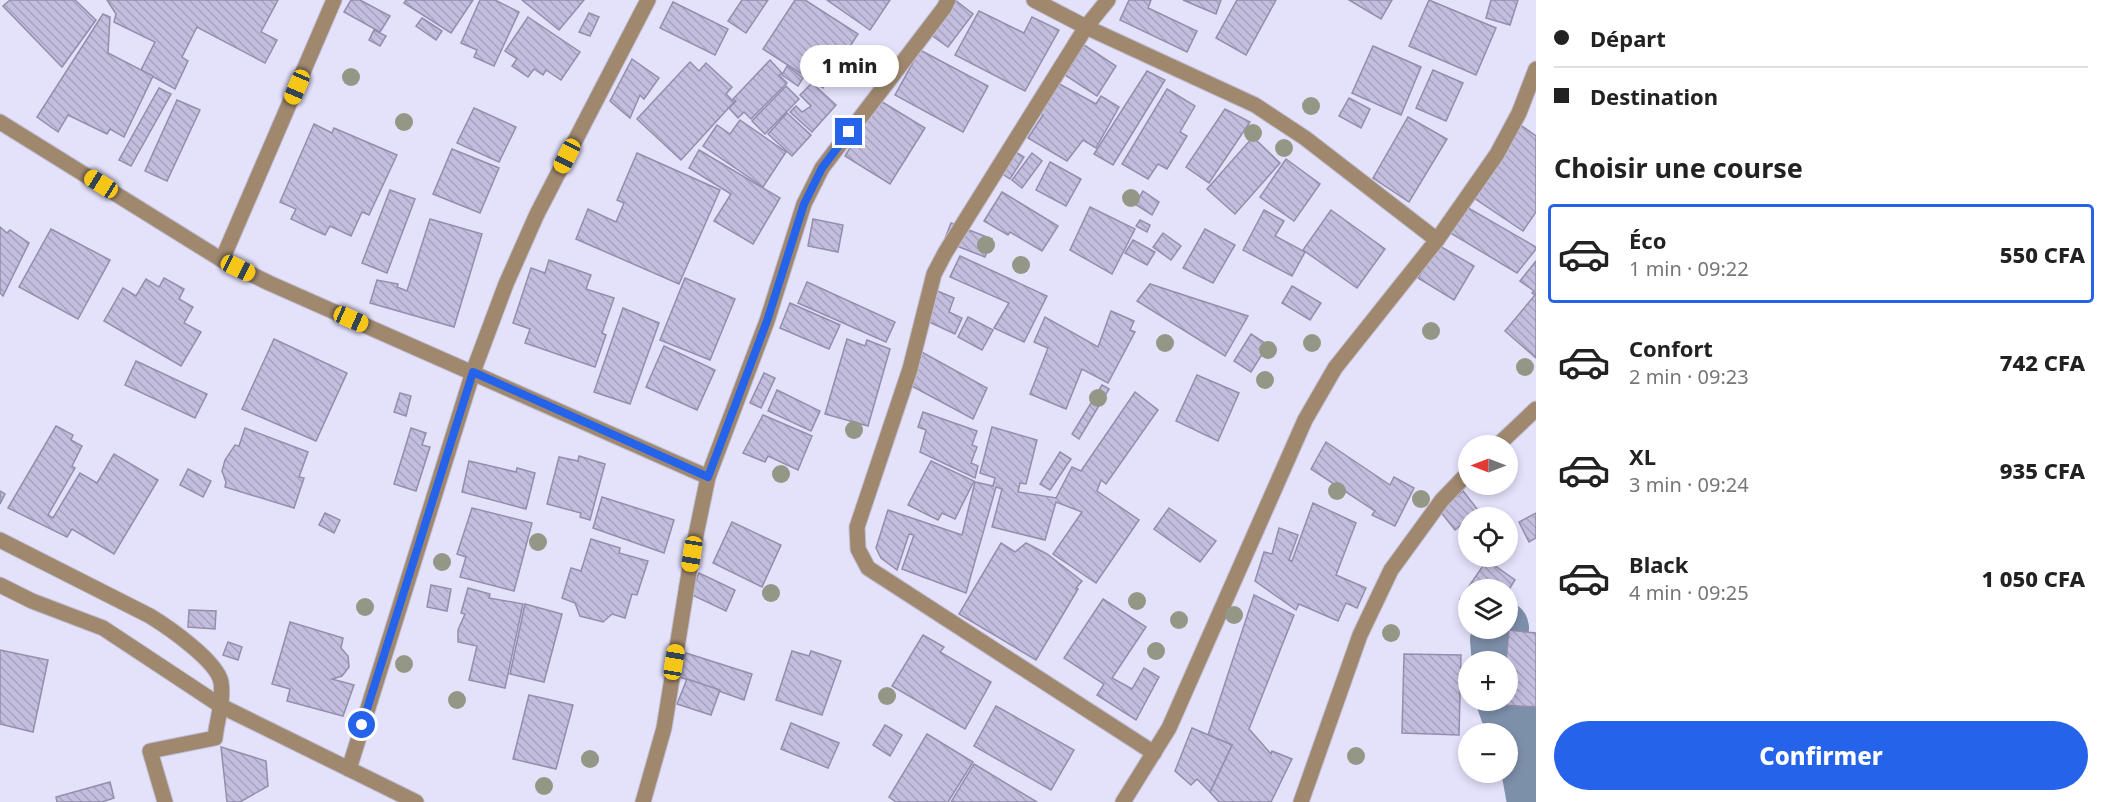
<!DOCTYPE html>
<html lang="fr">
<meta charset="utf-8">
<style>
:root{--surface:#fff;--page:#f2f2f2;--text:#222;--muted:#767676;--line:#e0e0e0;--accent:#2563eb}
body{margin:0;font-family:"Noto Sans",sans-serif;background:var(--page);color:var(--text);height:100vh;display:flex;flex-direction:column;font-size:22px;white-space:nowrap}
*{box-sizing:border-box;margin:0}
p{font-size:20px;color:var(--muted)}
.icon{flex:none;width:33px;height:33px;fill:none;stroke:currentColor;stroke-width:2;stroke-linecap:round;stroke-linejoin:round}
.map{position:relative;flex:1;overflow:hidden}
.panel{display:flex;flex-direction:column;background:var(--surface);width:570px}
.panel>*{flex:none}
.guide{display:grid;align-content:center;height:132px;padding:0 18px;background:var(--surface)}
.needle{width:39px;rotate:270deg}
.controls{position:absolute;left:1458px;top:435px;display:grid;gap:12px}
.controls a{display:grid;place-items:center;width:60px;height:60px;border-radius:50%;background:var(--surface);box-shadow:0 3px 9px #0003;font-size:30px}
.end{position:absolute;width:27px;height:27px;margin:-14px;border:8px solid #2563eb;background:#fff;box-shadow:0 0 0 3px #fff}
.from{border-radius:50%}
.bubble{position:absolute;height:42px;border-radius:21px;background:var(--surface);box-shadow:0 3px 9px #0003;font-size:20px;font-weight:800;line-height:42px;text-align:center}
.car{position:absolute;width:18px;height:36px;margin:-18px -9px;border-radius:8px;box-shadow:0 0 4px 2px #0007;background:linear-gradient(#f5c518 24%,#345 0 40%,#f5c518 0 76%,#345 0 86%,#f5c518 0)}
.guide b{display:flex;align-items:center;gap:21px;height:57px;font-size:22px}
.guide b+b{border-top:2px solid var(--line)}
.guide i{width:15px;height:15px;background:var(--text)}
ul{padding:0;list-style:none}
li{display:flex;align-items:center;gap:18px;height:99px;margin:0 12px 9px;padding:0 6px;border:3px solid transparent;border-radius:6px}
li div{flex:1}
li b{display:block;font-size:22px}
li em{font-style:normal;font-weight:800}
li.active{border-color:var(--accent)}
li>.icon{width:54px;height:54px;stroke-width:1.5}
h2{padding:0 18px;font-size:27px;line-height:72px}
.action{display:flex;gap:12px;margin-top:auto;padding:12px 18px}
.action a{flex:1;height:69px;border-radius:36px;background:var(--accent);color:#fff;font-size:24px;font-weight:800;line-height:69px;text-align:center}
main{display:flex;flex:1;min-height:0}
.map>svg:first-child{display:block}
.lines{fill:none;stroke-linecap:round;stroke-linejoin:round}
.river{stroke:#7d90aa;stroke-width:56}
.building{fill:url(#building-back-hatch);stroke:#928eac;stroke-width:1.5}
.street-casing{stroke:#bfbcd3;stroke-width:17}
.street{stroke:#9f886e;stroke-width:15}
.tree{fill:#949786}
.route{stroke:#2563eb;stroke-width:8}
</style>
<main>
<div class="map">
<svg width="1536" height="802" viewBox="0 0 1536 802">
<defs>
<pattern id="building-back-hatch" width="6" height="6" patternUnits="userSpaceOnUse" patternTransform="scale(1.5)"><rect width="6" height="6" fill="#c3bede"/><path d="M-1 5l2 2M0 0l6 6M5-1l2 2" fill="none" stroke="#a7a2be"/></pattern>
</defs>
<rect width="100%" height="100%" fill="#e4e1fb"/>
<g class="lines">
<g class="river">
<polyline points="1500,662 1498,640 1501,628"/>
<polyline points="1504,700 1515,732 1525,747 1535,802"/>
</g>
</g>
<g class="building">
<polygon points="10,0 75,0 96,20 62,67 3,6"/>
<polygon points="107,0 278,0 261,32 277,40 265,63 197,27 182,57 188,61 175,89 141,70 155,42 114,22 116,14"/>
<polygon points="351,0 360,0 390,16 380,32 344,12"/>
<polygon points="406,0 473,0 451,33 404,3"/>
<polygon points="480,0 495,0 519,12 494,66 474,57 477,50 461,43"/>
<polygon points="522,0 584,0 559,30"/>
<polygon points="742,0 768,0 746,33 728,21"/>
<polygon points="795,0 805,0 858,34 823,88 763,49"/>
<polygon points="827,0 890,0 870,30"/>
<polygon points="955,0 973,14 948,47 927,32"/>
<polygon points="1129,0 1151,0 1148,8 1197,31 1187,52 1120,20"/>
<polygon points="1183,0 1221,0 1216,14"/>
<polygon points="1237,0 1276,0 1246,55 1216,38"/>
<polygon points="1349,0 1392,0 1381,19"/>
<polygon points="1429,0 1496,28 1476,75 1409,46"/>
<polygon points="1491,0 1518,0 1510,25 1486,18"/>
<polygon points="673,2 728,29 715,55 660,28"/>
<polygon points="979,11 1024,33 1032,17 1059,30 1025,91 955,55"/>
<polygon points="589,13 599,17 590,36 579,32"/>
<polygon points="103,14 110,17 108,53 153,76 124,137 110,129 107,134 68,115 58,132 37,117"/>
<polygon points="528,17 580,52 561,80 546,70 543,75 534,69 528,77 512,66 517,59 505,51"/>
<polygon points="422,18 442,31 436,40 416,26"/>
<polygon points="374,30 386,36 380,46 369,40"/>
<polygon points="1084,45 1116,66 1097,96 1065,75"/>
<polygon points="1373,46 1421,67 1401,115 1352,93"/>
<polygon points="920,50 988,86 963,132 895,95"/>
<polygon points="632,59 659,78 644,99 640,95 630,118 610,101"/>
<polygon points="770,60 782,73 779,75 787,83 751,119 744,112 738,118 729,108 736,101 733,99"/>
<polygon points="690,62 699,71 706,63 732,87 726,94 734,102 681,160 637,119"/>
<polygon points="787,66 803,78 798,86 782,75"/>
<polygon points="1433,70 1463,83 1446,121 1416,108"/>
<polygon points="1147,71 1165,80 1113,165 1094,154"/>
<polygon points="1054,81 1096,104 1101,96 1119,107 1096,148 1083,140 1067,161 1028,138 1043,115 1037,112"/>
<polygon points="812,83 836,105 812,132 790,112 796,106 802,112 811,106 800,95"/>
<polygon points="786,86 799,99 765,134 752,121"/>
<polygon points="159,88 171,94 131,166 119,160"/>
<polygon points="1167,89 1195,106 1180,132 1187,136 1167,169 1158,164 1148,179 1122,164"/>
<polygon points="1349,98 1370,109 1361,128 1339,116"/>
<polygon points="177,100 200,110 167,181 145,171"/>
<polygon points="879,100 925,128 890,184 845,156"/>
<polygon points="474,108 516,127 499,162 457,143"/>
<polygon points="1225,109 1250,122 1209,183 1186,167"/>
<polygon points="787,113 811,135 792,156 768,134"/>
<polygon points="1408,117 1447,139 1409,202 1373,178"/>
<polygon points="740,120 786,152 763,187 703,146 717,125 730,134"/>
<polygon points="314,124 332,133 334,128 397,155 369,215 362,212 351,236 330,226 325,235 291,219 296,209 280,202"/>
<polygon points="1519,124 1536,136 1536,212 1523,231 1471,196"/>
<polygon points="1253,137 1280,163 1235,214 1207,189"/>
<polygon points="452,149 499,168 480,213 433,194"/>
<polygon points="1011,149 1024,157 1010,179 998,171"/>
<polygon points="699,150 780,198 753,244 714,221 731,194 689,168"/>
<polygon points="637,153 720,190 679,284 576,239 588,209 616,222 624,203 617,200"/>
<polygon points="1032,153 1042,161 1022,188 1012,180"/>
<polygon points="1286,159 1320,184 1294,221 1260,197"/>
<polygon points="1050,162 1081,179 1066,206 1036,190"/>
<polygon points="390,190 415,199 387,273 362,263"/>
<polygon points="1143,191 1159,202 1152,215 1135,204"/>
<polygon points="1002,192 1058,226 1042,251 1010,232 1008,235 984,221"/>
<polygon points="1463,205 1536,247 1536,249 1517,273 1444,229"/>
<polygon points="1090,207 1135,229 1112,274 1070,250"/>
<polygon points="1264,210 1284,221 1275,236 1305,252 1292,276 1243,250"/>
<polygon points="1331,210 1385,249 1357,288 1303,250"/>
<polygon points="430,219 482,234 454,327 370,303 377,280 398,284 397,287 407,291"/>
<polygon points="813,219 843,225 838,252 808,246"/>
<polygon points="1140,220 1150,225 1147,232 1136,226"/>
<polygon points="951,223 992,239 985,257 944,241"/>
<polygon points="0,227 7,233 10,230 29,243 3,296 0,293"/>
<polygon points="51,229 110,260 78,319 19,287"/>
<polygon points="1205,229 1235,245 1213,283 1183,268"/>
<polygon points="1163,233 1181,246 1171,260 1153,247"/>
<polygon points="1133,240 1155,252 1147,265 1125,253"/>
<polygon points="1438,245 1474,266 1454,300 1418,278"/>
<polygon points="960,256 1047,296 1024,342 994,328 1009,303 950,277"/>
<polygon points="549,260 591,275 586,289 614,298 602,333 606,335 595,367 525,343 530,329 513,323 531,268 545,273"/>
<polygon points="1536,261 1536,296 1532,293 1534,291 1520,281"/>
<polygon points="164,278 184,289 179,299 193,307 184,323 201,332 181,366 104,321 123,288 136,296 146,279 159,287"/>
<polygon points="685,278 735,299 710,360 660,340"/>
<polygon points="807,282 895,322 886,342 798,303"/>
<polygon points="1150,284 1248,316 1225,356 1137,301"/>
<polygon points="1292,286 1321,303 1310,320 1282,303"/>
<polygon points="935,290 954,298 949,312 962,318 955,334 925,320"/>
<polygon points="1535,295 1536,295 1536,358 1505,331"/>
<polygon points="790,303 840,325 829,349 780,328"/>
<polygon points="623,308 659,323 630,404 594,392"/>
<polygon points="1111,311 1134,321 1130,330 1135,332 1108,383 1082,369 1066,409 1030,394 1048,348 1034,342 1045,317 1098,347"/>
<polygon points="968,317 993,330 982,350 958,337"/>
<polygon points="1251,334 1268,345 1251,372 1234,361"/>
<polygon points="274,339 347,373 316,441 242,409"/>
<polygon points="847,339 865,346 867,340 890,349 868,426 825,414"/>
<polygon points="664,346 715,370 697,410 646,387"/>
<polygon points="918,350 987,388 973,419 910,385"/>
<polygon points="136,361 207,394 195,418 125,385"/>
<polygon points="764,373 775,378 761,408 750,403"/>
<polygon points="1197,375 1239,393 1218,441 1176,421"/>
<polygon points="1102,385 1109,389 1079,439 1072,434"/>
<polygon points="777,390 820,411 811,431 768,411"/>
<polygon points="1135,392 1158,410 1106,484 1101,480 1097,491 1139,520 1096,583 1053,554 1082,512 1056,502 1045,540 992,527 1002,489 996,487 966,593 902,569 914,535 909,534 897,570 881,558 876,548 888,510 962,535 975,482 993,486 995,478 980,473 992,427 1037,440 1026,484 1020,483 1018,492 1056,498 1072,467 1081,471"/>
<polygon points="400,393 411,396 406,416 394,412"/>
<polygon points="923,412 977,431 972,445 977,447 971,463 978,466 975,478 920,452 926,430 918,427"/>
<polygon points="763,415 812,436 798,470 768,456 765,462 743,453"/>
<polygon points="56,426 73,435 71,440 82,446 72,466 75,468 48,515 53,518 80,473 97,483 114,454 158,480 114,554 72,529 67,537 8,508"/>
<polygon points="245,428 308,452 299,477 304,478 294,508 225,487 226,482 222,471 225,460 235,445 239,446"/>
<polygon points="411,428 426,433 422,445 430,447 416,491 394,484"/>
<polygon points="1326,442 1390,485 1394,477 1414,488 1395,526 1372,515 1375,511 1311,469"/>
<polygon points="1060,452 1071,459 1050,490 1040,484"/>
<polygon points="579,456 605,464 590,520 580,517 581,513 547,504 559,457 578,461"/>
<polygon points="469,461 516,472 517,468 535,473 526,509 462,492"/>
<polygon points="931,461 974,481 955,519 942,513 938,520 908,505"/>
<polygon points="188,469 211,481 203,497 180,485"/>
<polygon points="0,491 5,494 0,504"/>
<polygon points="1463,491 1478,510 1455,530 1440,511"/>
<polygon points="602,497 674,520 664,553 593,528"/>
<polygon points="1313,503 1356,523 1336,575 1366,588 1357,608 1346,603 1338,621 1299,604 1296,610 1255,581 1264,552 1272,554 1279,528 1298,535 1289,560 1292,561"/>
<polygon points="472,508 532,523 514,591 460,577 466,557 457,554"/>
<polygon points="1169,508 1216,541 1200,562 1154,529"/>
<polygon points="325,513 340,520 334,533 319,525"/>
<polygon points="1536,513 1536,538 1529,542 1519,522"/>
<polygon points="732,522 781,545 762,587 713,563"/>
<polygon points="591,539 620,548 619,553 648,561 637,595 632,594 625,618 612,614 603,622 580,616 575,603 562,598 571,568 581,571"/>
<polygon points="1001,543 1015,552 1026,543 1047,554 1082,581 1076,588 1078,589 1036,660 959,614"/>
<polygon points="1487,560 1515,580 1508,591 1508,590 1468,590 1468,605 1460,599"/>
<polygon points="699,573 735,590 726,611 690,594"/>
<polygon points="431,585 451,589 447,611 427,607"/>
<polygon points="468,588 490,594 489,598 523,604 505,688 469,680 477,646 458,642 458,630 465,614 461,613"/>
<polygon points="1254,595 1294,615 1249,729 1271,754 1272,751 1292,759 1271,802 1219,802 1210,792 1232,745 1208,735"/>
<polygon points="1103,599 1146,627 1112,678 1132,689 1144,668 1159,677 1136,720 1097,695 1104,684 1064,658"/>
<polygon points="525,604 562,614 544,682 510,674"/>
<polygon points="189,610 216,611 215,629 188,627"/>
<polygon points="290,622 343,638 341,648 348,656 349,667 342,676 332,679 354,685 343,716 287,701 290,689 272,684"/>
<polygon points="1509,630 1536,633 1536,707 1503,705 1503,700 1508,700 1506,662"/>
<polygon points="923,635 944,647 940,652 991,682 965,729 892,686"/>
<polygon points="228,642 242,647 238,660 223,655"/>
<polygon points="0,650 48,660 33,732 0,724"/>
<polygon points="792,651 809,656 811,651 841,661 822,715 776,700"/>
<polygon points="686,653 752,674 744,700 677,676"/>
<polygon points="1404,654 1461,655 1459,735 1402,733"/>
<polygon points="687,679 720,690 711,715 677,704"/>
<polygon points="529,695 573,705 556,769 513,759"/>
<polygon points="996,706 1074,750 1051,790 974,746"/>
<polygon points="791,723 839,743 828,768 781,749"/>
<polygon points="885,725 902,735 890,756 873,745"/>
<polygon points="1192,728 1232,745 1210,792 1197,779 1191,785 1175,771"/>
<polygon points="927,734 973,762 948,802 896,802 889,797"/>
<polygon points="221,747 266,761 268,786 240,802 227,802"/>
<polygon points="974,764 1037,802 951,802"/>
<polygon points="110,782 114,798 102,802 57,802 56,797"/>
</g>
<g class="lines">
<g class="street-casing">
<g id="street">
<polyline points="1034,0 1086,27 1255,105 1305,138 1437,240"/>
<polyline points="1108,0 1086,27 945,253 934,274 910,369 857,527 858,549 868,568 1154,753"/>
<polyline points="0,122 222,260 269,283 708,477"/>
<polyline points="222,260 334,0"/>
<polyline points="1497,446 1536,409"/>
<path d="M 0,540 L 150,616 C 168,627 217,661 221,682 C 224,701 217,719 215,738 L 150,751 L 165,802"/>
<polyline points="0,585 32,601 103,628 221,706 416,802"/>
<polyline points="349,769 473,372 506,284 537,214 648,0"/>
<polyline points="643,802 664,728 692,554 708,477 767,321 804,204 822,168 944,8 948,0"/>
<polyline points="1123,802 1169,728 1305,420 1335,368 1437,240 1497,154 1519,113 1536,69"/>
<polyline points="1301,802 1360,635 1391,570 1442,500 1468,473"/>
</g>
</g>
<use href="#street" class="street"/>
</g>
<g class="tree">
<circle cx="351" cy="77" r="9"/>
<circle cx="1311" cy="106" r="9"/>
<circle cx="404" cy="122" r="9"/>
<circle cx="1253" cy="133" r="9"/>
<circle cx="1284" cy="148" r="9"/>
<circle cx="1131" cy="198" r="9"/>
<circle cx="986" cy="245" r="9"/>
<circle cx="1021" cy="265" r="9"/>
<circle cx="1431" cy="331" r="9"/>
<circle cx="1165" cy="343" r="9"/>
<circle cx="1312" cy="343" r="9"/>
<circle cx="1268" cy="350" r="9"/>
<circle cx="1525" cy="367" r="9"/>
<circle cx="1265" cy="380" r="9"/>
<circle cx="1098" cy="398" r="9"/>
<circle cx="854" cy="430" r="9"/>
<circle cx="781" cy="474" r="9"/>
<circle cx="1337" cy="491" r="9"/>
<circle cx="1421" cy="499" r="9"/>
<circle cx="538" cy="542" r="9"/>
<circle cx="442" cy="562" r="9"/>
<circle cx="771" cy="593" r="9"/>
<circle cx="1137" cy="601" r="9"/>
<circle cx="365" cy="607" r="9"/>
<circle cx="1234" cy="615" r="9"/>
<circle cx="1179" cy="620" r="9"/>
<circle cx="1391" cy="633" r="9"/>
<circle cx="1156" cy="651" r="9"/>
<circle cx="404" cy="664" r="9"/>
<circle cx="887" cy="696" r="9"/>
<circle cx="457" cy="700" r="9"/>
<circle cx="1356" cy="756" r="9"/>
<circle cx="590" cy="759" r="9"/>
<circle cx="544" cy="786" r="9"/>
</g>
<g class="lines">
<polyline class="route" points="362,725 473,372 708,477 767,321 804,204 822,168 849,132"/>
</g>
</svg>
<div class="controls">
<a><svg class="needle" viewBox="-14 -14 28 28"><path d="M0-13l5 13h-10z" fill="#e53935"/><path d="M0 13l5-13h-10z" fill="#767676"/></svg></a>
<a><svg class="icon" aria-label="locate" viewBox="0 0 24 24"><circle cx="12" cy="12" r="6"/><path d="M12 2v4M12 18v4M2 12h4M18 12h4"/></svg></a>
<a><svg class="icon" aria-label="layers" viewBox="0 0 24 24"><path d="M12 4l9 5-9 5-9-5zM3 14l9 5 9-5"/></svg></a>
<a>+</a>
<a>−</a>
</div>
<i class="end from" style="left:362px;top:725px"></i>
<i class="end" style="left:849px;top:132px"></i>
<div class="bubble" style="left:800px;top:45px;width:99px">1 min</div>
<i class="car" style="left:297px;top:87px;rotate:203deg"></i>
<i class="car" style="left:567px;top:156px;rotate:207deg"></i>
<i class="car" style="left:101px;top:184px;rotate:302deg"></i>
<i class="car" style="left:238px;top:268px;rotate:116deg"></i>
<i class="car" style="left:351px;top:319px;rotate:114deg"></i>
<i class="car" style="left:692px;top:554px;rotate:189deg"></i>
<i class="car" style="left:674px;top:662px;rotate:9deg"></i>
</div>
<section class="panel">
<div class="guide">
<b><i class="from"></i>Départ</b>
<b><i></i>Destination</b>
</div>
<h2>Choisir une course</h2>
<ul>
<li class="active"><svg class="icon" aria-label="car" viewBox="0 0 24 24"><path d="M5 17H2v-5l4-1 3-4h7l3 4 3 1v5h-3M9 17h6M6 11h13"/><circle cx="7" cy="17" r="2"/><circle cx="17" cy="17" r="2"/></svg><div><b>Éco</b><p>1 min · 09:22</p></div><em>550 CFA</em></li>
<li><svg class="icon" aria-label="car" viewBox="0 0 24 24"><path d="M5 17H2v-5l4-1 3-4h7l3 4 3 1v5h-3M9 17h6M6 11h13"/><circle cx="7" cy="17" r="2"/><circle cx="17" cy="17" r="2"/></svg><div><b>Confort</b><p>2 min · 09:23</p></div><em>742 CFA</em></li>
<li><svg class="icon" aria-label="car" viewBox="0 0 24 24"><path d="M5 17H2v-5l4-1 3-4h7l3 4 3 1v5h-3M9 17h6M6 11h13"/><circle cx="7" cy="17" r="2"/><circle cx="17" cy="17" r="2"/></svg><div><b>XL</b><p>3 min · 09:24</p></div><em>935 CFA</em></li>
<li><svg class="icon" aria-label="car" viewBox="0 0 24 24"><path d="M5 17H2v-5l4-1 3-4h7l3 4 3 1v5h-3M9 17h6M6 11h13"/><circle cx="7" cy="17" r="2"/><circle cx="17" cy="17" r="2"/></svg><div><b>Black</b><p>4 min · 09:25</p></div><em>1 050 CFA</em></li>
</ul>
<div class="action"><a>Confirmer</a></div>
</section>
</main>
